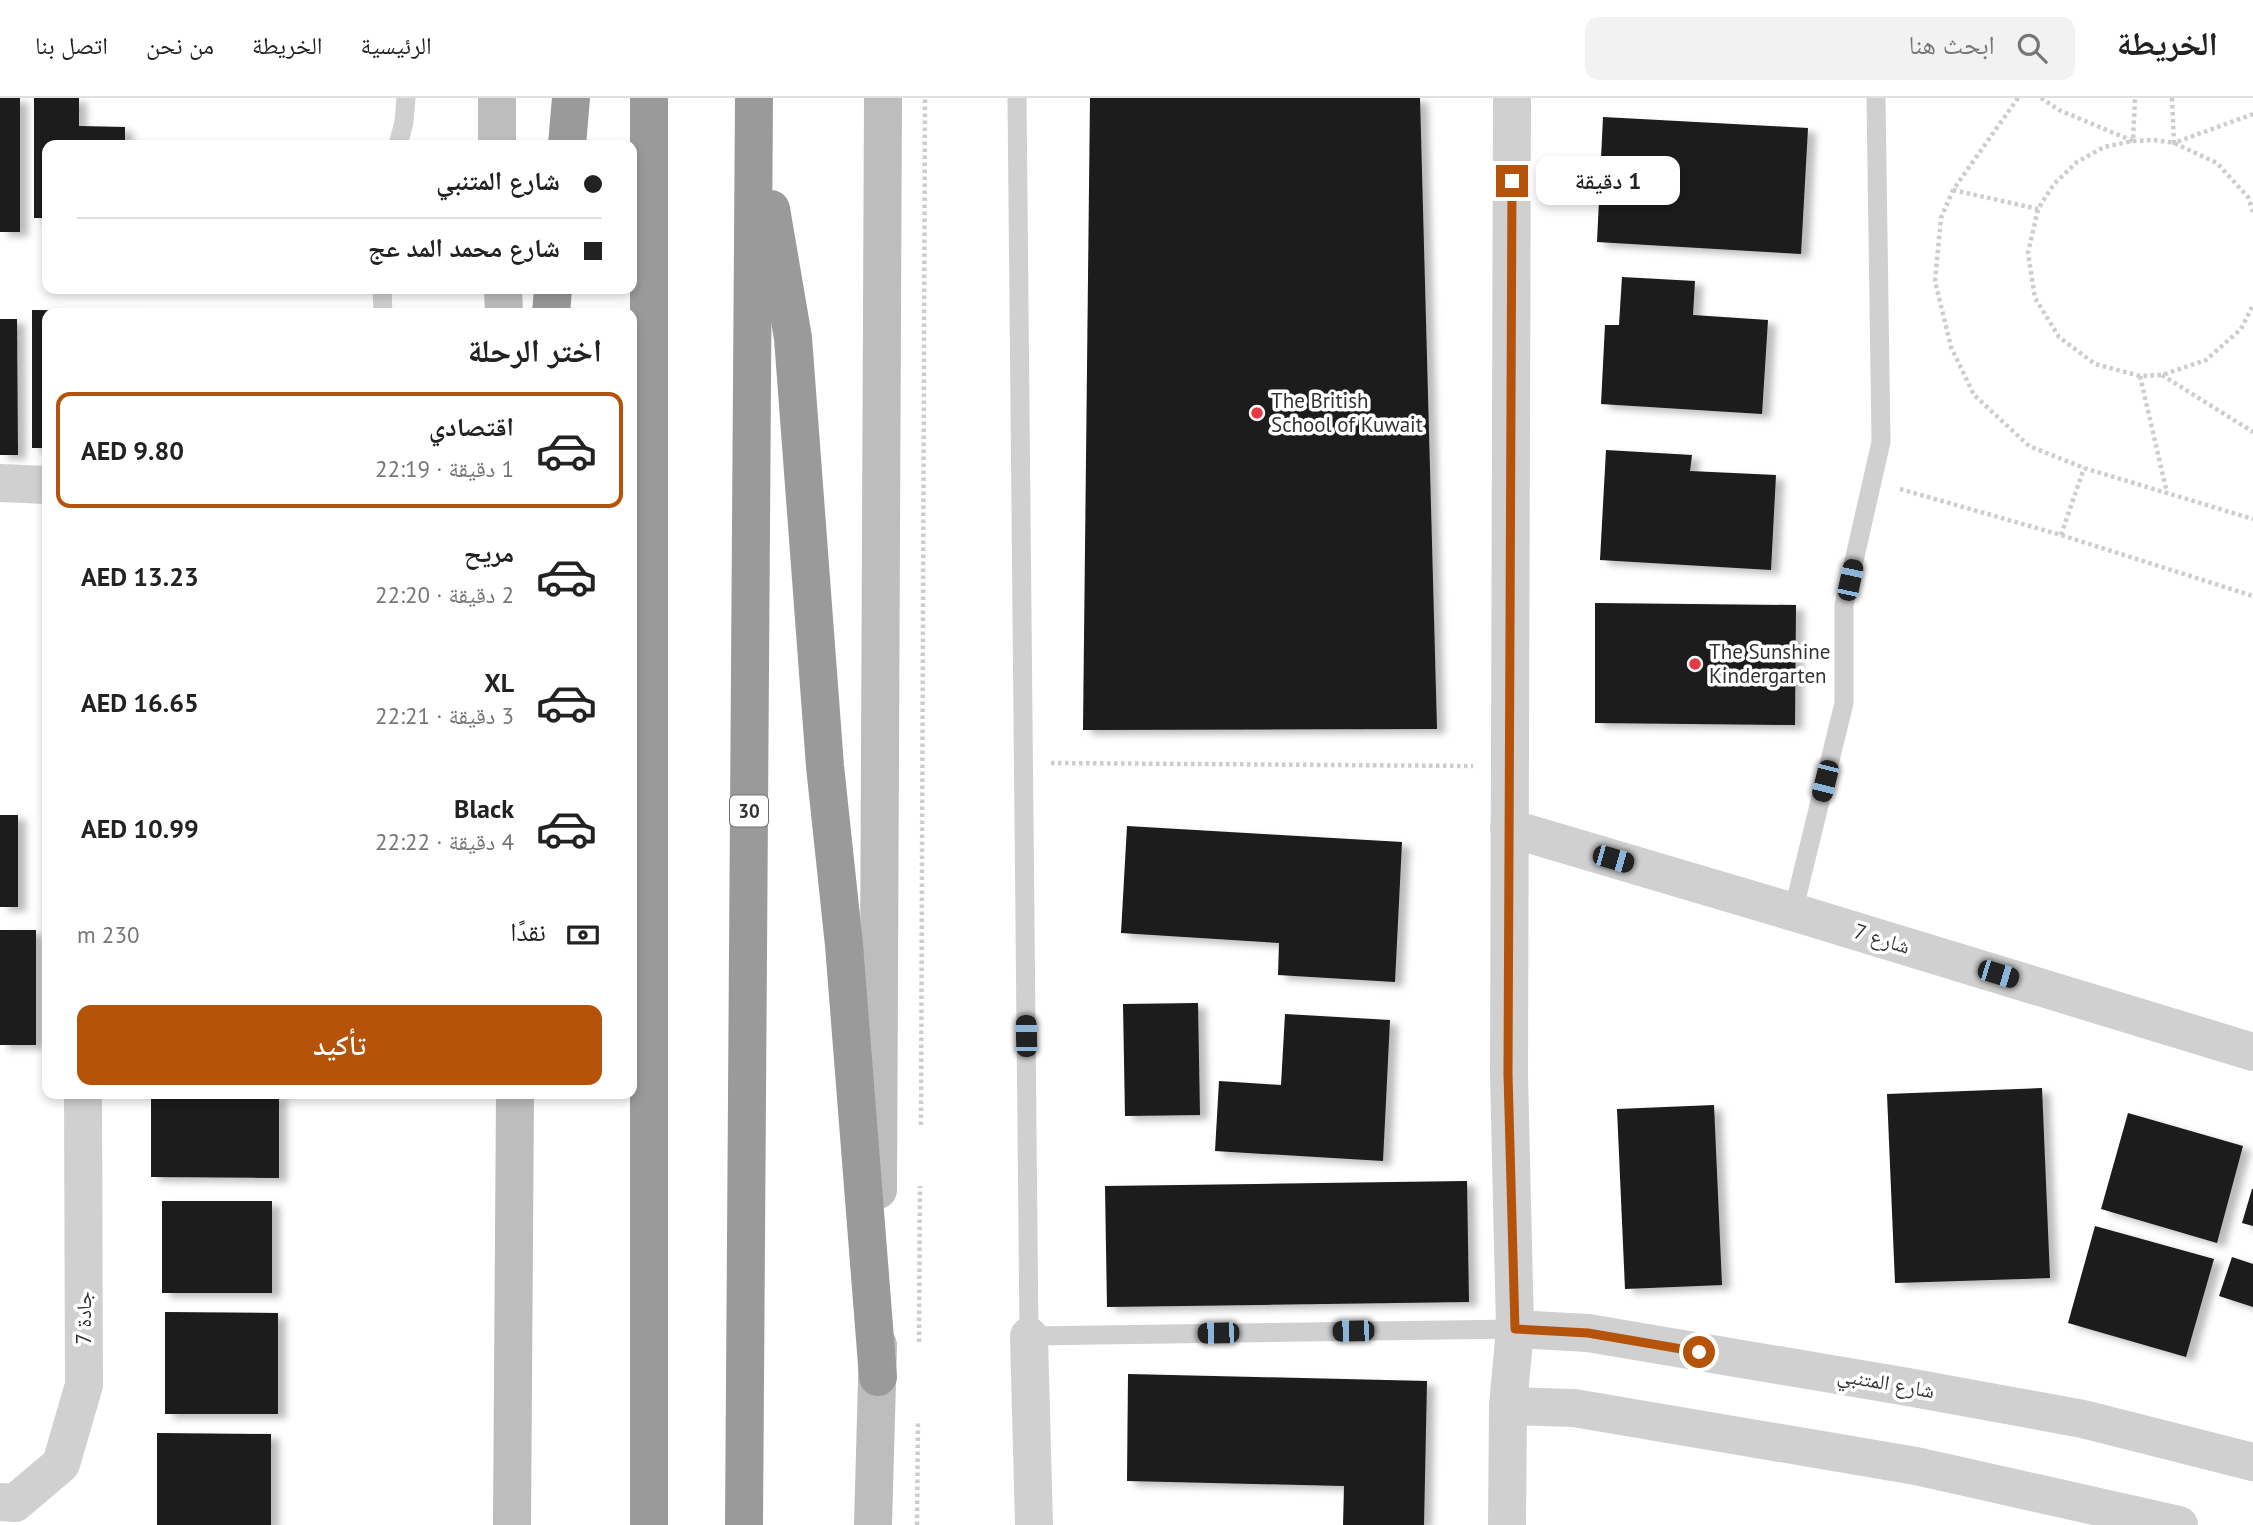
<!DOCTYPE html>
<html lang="ar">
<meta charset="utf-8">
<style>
:root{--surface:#fff;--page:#f2f2f2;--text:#222;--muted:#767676;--line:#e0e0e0;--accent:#b45309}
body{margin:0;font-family:"PT Sans","Noto Naskh Arabic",sans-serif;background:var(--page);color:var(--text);direction:rtl;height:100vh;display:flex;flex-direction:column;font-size:26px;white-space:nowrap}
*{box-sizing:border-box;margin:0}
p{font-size:23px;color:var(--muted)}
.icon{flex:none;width:38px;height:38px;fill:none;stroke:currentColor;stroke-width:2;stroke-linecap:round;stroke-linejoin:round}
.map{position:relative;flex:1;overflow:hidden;direction:ltr}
.panel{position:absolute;left:42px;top:210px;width:595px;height:791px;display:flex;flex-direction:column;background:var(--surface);border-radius:14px;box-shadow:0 4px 10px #0003;direction:rtl}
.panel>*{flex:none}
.top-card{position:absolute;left:42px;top:42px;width:595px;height:154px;border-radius:14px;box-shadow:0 4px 10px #0003;direction:rtl;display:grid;align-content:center;height:154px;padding:0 35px;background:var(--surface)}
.end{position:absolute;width:32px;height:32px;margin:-16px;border:9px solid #b45309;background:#fff;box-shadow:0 0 0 4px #fff}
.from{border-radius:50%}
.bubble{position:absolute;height:49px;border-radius:14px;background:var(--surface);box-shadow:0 4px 10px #0003;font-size:23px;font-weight:600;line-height:49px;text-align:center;direction:rtl}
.car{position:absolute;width:21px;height:42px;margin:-21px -10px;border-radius:9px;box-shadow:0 0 5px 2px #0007;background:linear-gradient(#222 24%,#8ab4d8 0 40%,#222 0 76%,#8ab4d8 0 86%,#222 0)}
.top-card b{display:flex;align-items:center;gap:24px;height:66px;font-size:26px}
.top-card b+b{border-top:2px solid var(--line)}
.top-card i{width:18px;height:18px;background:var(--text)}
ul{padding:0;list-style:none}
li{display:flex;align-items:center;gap:21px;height:116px;margin:0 14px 10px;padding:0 21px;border:4px solid transparent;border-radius:14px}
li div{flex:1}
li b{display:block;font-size:26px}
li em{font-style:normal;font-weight:600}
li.active{border-color:var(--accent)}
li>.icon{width:63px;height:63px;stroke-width:1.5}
h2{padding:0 35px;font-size:32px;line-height:84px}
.pay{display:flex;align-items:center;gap:18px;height:77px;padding:0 35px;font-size:26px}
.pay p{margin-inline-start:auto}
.primary-button{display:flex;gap:14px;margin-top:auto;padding:14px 35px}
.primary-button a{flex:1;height:80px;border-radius:14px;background:var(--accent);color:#fff;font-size:28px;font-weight:600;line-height:80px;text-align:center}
header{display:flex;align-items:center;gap:42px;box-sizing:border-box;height:98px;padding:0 35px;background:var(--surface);border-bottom:2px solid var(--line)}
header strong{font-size:33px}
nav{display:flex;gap:38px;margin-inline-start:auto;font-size:24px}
.search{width:490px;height:63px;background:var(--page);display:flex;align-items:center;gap:18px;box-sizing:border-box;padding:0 24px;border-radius:14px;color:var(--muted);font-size:26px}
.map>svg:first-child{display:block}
.building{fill:#1a1a1a;filter:url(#shadow)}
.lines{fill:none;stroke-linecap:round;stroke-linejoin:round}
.path{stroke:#cdcdcd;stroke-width:4.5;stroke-dasharray:3.5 3.5;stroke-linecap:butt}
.service{stroke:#d0d0d0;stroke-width:19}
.minor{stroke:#d0d0d0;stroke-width:38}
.tertiary{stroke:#d0d0d0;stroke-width:38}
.secondary{stroke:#bdbdbd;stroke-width:38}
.motorway{stroke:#9a9a9a;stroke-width:38}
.route{stroke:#b45309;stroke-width:9}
.poi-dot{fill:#e63946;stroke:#fff;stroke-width:2.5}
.labels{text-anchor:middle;stroke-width:7;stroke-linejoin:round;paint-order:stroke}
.shield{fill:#fff;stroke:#707070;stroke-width:2}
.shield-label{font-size:19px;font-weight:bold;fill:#333}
.poi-label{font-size:21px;fill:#333;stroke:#fff;text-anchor:start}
.street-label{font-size:21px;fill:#333;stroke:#fff}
</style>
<header>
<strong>الخريطة</strong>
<div class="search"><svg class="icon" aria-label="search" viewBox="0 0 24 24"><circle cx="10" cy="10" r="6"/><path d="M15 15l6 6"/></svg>ابحث هنا</div>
<nav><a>الرئيسية</a><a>الخريطة</a><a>من نحن</a><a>اتصل بنا</a></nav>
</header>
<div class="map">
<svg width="2253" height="1427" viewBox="0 0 2253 1427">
<defs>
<filter id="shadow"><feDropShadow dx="8" dy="4.5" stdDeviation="3.5" flood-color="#0004"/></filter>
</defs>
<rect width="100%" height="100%" fill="#fff"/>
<g class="building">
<rect x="0" y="0" width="20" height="134"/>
<polygon points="34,0 79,0 79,28 125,29 125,47 47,47 47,120 34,120"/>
<polygon points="1090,0 1420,0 1437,631 1083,632"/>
<polygon points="1603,19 1808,30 1801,156 1597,144"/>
<polygon points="1622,179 1695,183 1693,217 1768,222 1762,316 1601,306 1605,227 1619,227"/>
<polygon points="32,212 135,213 135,215 47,215 47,350 32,350"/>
<polygon points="0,221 17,221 18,357 0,357"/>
<polygon points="1606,352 1692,357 1690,373 1776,377 1771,472 1600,462"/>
<polygon points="1595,505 1796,507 1795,627 1595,625"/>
<rect x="0" y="717" width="18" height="92"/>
<polygon points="1127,728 1402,744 1395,884 1278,877 1279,845 1121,835"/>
<rect x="0" y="832" width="36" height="115"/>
<polygon points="1198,905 1200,1017 1125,1018 1123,906"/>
<polygon points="1285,916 1390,922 1383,1063 1215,1053 1219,983 1281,987"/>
<polygon points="2042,990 2050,1180 1895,1185 1887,996"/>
<polygon points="151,996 279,996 279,1080 151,1079"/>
<polygon points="1714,1007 1722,1187 1625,1191 1617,1011"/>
<polygon points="2128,1015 2243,1048 2217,1145 2101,1111"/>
<polygon points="1467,1083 1469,1204 1107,1209 1105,1088"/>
<polygon points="2252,1091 2253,1091 2253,1128 2242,1125"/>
<rect x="162" y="1103" width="110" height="92"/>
<polygon points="2095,1128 2214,1161 2186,1259 2068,1225"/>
<polygon points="2232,1159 2253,1166 2253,1209 2219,1198"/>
<polygon points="165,1214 278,1215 278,1316 165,1316"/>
<polygon points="1128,1276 1427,1283 1424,1427 1343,1427 1344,1388 1127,1383"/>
<polygon points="157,1335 271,1336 271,1427 157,1427"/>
</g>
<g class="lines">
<g class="path">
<polyline points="2018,0 1953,92 1941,120 1935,183 1951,249 1974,297 2029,348 2084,370 2253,421"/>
<polyline points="2041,0 2059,12 2133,43 2135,0"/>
<polyline points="2172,0 2174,45 2253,16"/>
<polyline points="1953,92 2038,111"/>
<polyline points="2253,114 2248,99 2217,65 2174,45 2154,42 2133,43 2104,49 2077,64 2054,86 2038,111 2028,155 2035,200 2059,239 2095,266 2140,278 2162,277 2206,262 2241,231 2253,207"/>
<polyline points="2162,277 2253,334"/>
<polyline points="2140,278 2167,395"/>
<polyline points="1900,391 2061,437 2253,498"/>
<polyline points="2061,437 2084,370"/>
<polyline points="1051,665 1473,668"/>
<polyline points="921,1027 925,0"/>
<polyline points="919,1244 920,1088"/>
<polyline points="917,1427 918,1323"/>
</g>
<g class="service">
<polyline points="1017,0 1029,1238 1515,1231"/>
<polyline points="398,47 404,24 406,0"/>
<polyline points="382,191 383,215"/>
<polyline points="1793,814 1844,605 1844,507 1881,344 1876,0"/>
</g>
<g class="minor">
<polyline points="0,385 47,387"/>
<polyline points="1509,730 1793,814 2253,954"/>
<polyline points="1029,1238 1034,1427"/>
<polyline points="0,1404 15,1405 61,1366 84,1287 83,996"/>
</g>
<g class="tertiary">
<polyline points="1515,1231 1588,1235 1908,1289 2083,1321 2253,1364"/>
<polyline points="1508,1308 1574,1310 1916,1368 2179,1427"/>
<polyline points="1507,1427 1508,1308 1515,1231 1509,976 1512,0"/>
</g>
<g class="secondary">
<polyline points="497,47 497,0"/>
<polyline points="503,191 504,215"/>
<polyline points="878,1092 883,0"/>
<polyline points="512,1427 515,996"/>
<polyline points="873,1427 878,1247"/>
</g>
<g class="motorway">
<polyline points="567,47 571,0"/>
<polyline points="771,111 793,240 825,668 844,847 878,1279"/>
<polyline points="551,215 553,191"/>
<polyline points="649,1427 649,0"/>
<polyline points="744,1427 754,0"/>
</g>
</g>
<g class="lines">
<polyline class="route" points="1512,83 1508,976 1515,1231 1588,1235 1699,1254"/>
</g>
<g class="poi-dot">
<circle cx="1257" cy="315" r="7"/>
<circle cx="1695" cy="566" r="7"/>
</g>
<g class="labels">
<rect class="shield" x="730" y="697.5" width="38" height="31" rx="5"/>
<g class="shield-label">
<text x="749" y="720">30</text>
</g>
<g class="poi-label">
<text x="1271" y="310">The British<tspan x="1271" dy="24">School of Kuwait</tspan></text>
<text x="1709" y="561">The Sunshine<tspan x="1709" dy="24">Kindergarten</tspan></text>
</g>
<g class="street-label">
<text transform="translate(1882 841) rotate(17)" y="7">شارع 7</text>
<text transform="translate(84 1220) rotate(-90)" y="7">جادة 7</text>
<text transform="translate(1886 1285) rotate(10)" y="7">شارع المتنبي</text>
</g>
</g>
</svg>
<i class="end from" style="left:1699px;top:1254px"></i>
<i class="end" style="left:1512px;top:83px"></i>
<div class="bubble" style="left:1536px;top:58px;width:144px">1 دقيقة</div>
<i class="car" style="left:1850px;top:482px;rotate:12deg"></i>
<i class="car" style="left:1825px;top:683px;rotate:194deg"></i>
<i class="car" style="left:1613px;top:761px;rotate:106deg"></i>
<i class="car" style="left:1998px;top:876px;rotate:107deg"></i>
<i class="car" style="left:1026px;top:938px;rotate:359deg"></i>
<i class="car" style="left:1353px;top:1233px;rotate:269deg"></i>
<i class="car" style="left:1218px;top:1235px;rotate:269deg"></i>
<div class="top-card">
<b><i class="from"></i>شارع المتنبي</b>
<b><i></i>شارع محمد المد عج</b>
</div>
<section class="panel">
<h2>اختر الرحلة</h2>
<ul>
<li class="active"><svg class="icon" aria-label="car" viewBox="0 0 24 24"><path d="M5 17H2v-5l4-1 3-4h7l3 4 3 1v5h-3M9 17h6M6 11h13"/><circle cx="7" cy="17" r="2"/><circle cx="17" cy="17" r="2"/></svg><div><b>اقتصادي</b><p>1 دقيقة · 22:19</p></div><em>AED 9.80</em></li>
<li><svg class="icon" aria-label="car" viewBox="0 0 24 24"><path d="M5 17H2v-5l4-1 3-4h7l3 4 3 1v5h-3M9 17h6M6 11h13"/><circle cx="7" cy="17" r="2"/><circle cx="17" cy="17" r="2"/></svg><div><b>مريح</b><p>2 دقيقة · 22:20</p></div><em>AED 13.23</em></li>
<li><svg class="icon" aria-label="car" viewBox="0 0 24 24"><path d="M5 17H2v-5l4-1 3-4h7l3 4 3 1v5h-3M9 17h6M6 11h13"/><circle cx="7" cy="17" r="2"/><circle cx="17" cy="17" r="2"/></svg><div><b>XL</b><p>3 دقيقة · 22:21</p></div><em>AED 16.65</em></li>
<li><svg class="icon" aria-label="car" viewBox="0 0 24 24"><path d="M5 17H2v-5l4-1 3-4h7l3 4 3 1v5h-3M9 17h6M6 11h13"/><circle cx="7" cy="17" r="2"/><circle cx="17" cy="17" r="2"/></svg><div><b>Black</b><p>4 دقيقة · 22:22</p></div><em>AED 10.99</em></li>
</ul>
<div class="pay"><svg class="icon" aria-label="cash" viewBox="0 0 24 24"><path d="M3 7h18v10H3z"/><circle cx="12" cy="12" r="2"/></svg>نقدًا<p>230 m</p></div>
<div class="primary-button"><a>تأكيد</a></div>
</section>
</div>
